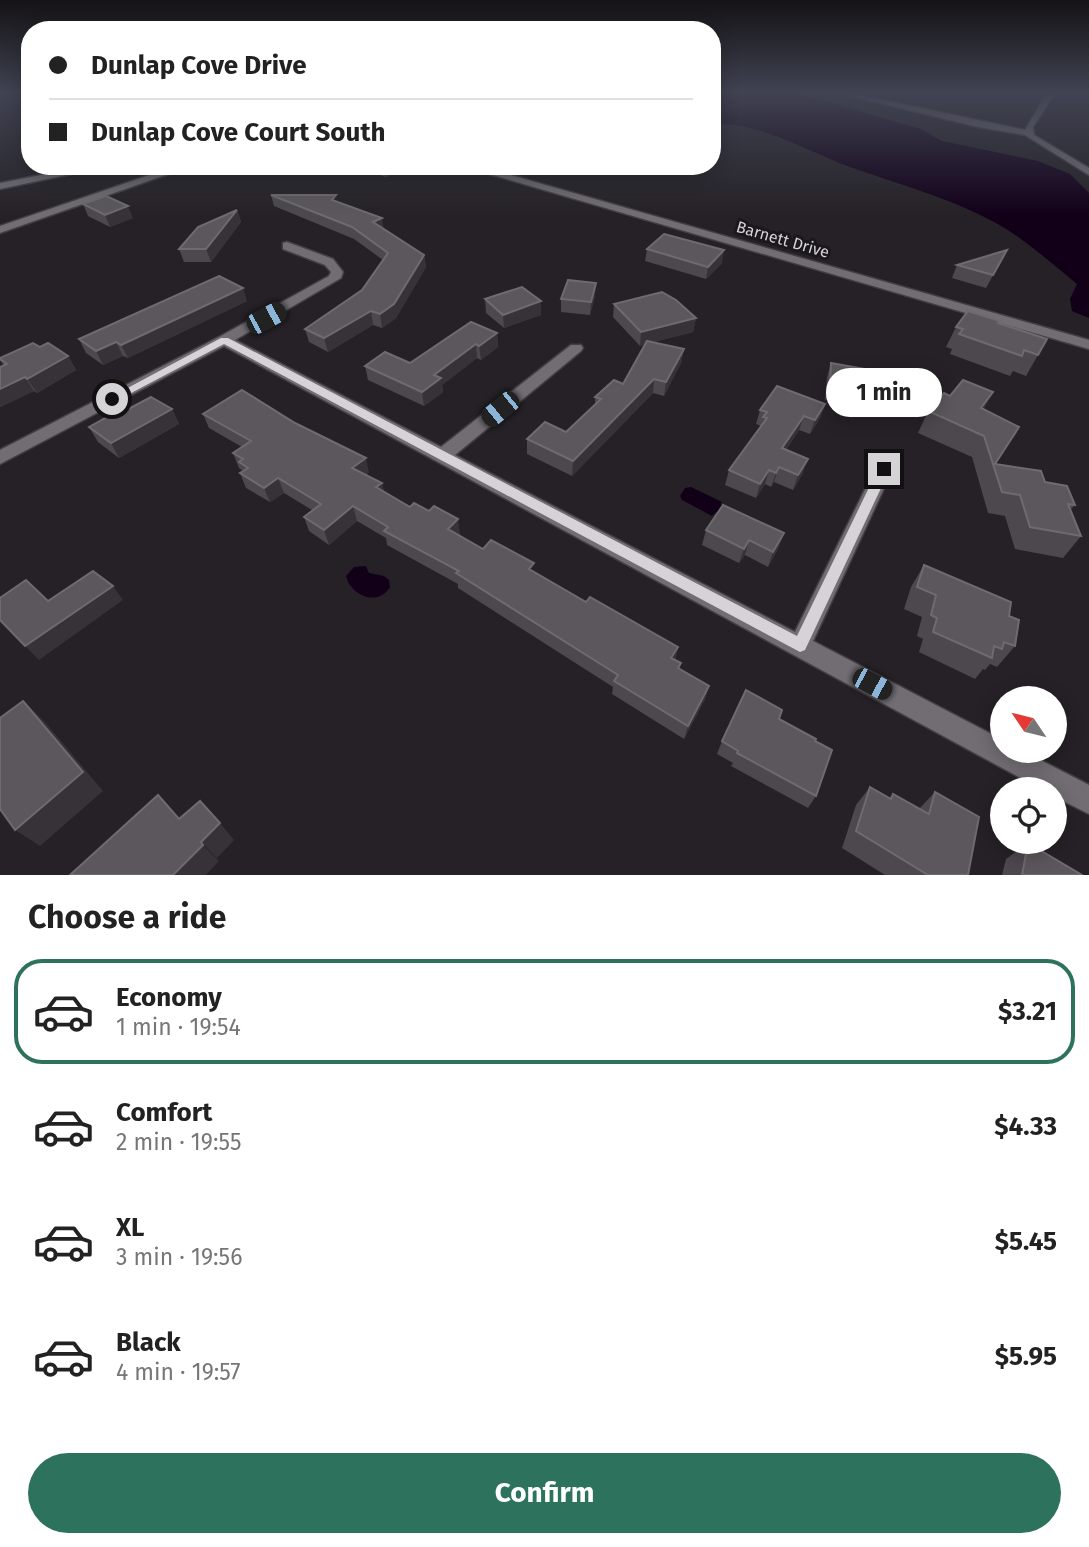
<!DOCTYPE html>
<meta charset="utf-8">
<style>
:root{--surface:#fff;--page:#f6f6f6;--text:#222;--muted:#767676;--line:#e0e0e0;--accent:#2d725c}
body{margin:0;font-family:"Fira Sans",sans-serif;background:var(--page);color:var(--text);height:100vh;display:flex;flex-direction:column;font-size:26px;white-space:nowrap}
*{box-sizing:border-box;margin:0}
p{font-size:23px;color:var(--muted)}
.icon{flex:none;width:38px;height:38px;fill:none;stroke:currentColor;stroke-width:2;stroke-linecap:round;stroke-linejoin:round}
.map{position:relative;height:875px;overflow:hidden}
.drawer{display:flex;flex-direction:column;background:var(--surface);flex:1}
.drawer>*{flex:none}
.banner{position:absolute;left:21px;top:21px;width:700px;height:154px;border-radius:28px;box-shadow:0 4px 18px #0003;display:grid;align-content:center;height:154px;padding:0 28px;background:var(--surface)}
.needle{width:46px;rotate:305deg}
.controls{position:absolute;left:990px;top:686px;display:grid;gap:14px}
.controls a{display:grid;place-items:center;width:77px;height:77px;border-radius:50%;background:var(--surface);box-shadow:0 4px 18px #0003;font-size:35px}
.end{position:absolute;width:32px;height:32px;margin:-16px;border:9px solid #d6d3d7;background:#111;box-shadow:0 0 0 4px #111}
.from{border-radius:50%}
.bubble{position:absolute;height:49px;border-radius:24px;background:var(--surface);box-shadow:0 4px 18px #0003;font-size:23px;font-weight:700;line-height:49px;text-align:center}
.car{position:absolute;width:21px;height:42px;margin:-21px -10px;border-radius:9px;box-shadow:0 0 5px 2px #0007;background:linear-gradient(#222 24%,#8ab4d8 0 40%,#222 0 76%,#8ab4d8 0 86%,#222 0)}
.banner b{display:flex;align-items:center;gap:24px;height:66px;font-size:26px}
.banner b+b{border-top:2px solid var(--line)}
.banner i{width:18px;height:18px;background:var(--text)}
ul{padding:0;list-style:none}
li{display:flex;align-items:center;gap:21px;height:105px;margin:0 14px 10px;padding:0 14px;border:4px solid transparent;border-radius:28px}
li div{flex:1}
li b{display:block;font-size:26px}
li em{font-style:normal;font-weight:700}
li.current{border-color:var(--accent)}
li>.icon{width:63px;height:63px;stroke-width:1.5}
h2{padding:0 28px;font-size:32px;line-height:84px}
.action{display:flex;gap:14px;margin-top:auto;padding:14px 28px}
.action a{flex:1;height:80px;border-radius:42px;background:var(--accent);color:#fff;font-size:28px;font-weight:700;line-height:80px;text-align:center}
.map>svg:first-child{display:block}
.water{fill:#120019}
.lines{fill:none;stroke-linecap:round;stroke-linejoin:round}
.minor-casing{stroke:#423f43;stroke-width:3}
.minor{fill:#716d73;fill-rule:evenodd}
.wall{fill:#4c484d}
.shaded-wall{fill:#363237}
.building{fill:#5b575c;stroke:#6e6b6f;stroke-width:2}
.route{fill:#d6d3d7}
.labels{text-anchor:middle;stroke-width:6;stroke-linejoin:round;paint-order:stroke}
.far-street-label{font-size:16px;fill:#d6d3d7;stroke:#1b181c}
</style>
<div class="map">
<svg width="1089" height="875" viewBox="0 0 1089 875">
<rect width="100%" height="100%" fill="#252126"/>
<g class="water">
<path d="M 712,93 L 794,93 L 921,129 L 942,141 L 1038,161 L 1070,174 L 1089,193 L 1089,318 L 1072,311 L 1070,299 L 1077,284 C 1051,263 1025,239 996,223 C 950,198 898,184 850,167 C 809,152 755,119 712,125 Z"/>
<polygon points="691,487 722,502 720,504 725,507 719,514 716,512 712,516 682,500 680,496 685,488"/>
<path d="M 366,566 L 369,573 L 384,576 L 389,580 L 390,587 C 378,607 351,596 346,576 L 354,567 Z"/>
</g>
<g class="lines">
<g class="minor-casing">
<g id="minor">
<polygon points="851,93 1025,130 1047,93 1055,93 1033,127 1034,135 1089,168 1089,175 1025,135 978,127 851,96"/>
<polygon points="87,166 109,166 0,189 0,183"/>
<polygon points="176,166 191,166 0,233 0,226"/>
<polygon points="462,166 479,166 1089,340 1089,349"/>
<polygon points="287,242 333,259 343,272 341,278 235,340 441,447 571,345 581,345 583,348 581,351 455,455 795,632 875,469 877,464 891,464 893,469 813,641 1003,740 1003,751 1023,751 1089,785 1089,814 1055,797 1055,789 1041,789 224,346 0,464 0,450 219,337 329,276 331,272 325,265 283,249 283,243"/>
</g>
</g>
<use href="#minor" class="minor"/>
</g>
<g class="wall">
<polygon points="352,166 409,166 386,177"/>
<polygon points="271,195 337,202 383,228 424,255 426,267 396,318 382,328 373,325 328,352 309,342 305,329 362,290 383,260 354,239 274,206"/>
<polygon points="83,204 133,218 110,227 88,216"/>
<polygon points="237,210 241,222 211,262 184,262 179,249"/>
<polygon points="647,249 722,263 706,279 645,261"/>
<polygon points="1007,250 986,288 952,278 957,265"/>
<polygon points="595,296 590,315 561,312 561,299"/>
<polygon points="485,299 541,315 504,328 486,313"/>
<polygon points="247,301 128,358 123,356 103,365 86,353 79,339"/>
<polygon points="614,304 696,318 693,332 653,342 684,349 681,363 664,396 653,393 572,476 527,454 527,439 566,432 595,405 595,397 623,384 646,344 640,346 613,317"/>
<polygon points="999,323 1038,355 1026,376 1013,371 1010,376 950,354 952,349 946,347 956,327"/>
<polygon points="497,333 498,347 481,360 477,358 442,385 443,392 424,406 368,380 365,366 410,363"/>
<polygon points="40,347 68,356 76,370 37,393 34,391 0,407 0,367 4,366 0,360 0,358"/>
<polygon points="831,363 900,398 894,412 825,400 827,377"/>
<polygon points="993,392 983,410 1019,427 996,464 1045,482 1075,505 1070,510 1081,536 1063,558 1015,549 1005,516 988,513 972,457 918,433 928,411 950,396"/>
<polygon points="825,404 820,418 810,434 799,430 786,450 803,473 793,490 774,482 771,487 765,484 756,498 725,485 729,470 761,426 756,424 760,410"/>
<polygon points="172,409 179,424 119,458 98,442 89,427 119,414"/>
<polygon points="203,414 369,472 366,475 382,483 384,492 460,534 459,535 483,549 534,571 586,602 678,647 675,660 681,663 679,669 709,686 705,699 684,739 612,694 613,687 458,588 458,584 387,545 386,538 357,521 329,545 309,531 304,517 312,510 284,493 270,502 246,488 240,473 243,471 239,468 233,453 242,447 209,428"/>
<polygon points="706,530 779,547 768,567 745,555 739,563 702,545"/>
<polygon points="924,565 1009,616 1015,646 997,667 990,664 985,670 983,669 975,679 919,652 923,639 917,636 922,617 904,609 911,587"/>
<polygon points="779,719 815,741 816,796 808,808 731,766 733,763 717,754 722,741"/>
<polygon points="870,787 889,798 893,794 919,809 935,792 968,875 885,875 842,848 856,805"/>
<polygon points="1028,843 1082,875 1002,875 1006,859"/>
</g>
<g class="shaded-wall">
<polygon points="293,166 318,166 318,168 294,170"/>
<polygon points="384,166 409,166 386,177"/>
<polygon points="128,206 133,218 110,227 105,215"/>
<polygon points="237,210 241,222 211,262 206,249"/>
<polygon points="382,218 384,230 373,222"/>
<polygon points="724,250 722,263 706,279 708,267"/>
<polygon points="424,255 426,267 396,318 382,328 380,314"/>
<polygon points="596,283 595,296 590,315 591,302"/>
<polygon points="243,288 247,301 128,358 121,345"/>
<polygon points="541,301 541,315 504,328 503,315"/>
<polygon points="371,311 373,325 328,352 324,338"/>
<polygon points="696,318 693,332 640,346 641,332"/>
<polygon points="497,333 498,347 481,360 479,346"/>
<polygon points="116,342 123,356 103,365 96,351"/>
<polygon points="476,344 477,358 442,385 443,392 424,406 422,392 434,375"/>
<polygon points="684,349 681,363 664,396 666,382"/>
<polygon points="68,356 76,370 37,393 27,379"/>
<polygon points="25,377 34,391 0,407 0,389"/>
<polygon points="654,379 653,393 572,476 573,461"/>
<polygon points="993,392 981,413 981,408"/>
<polygon points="825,404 820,418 810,434 815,420"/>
<polygon points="172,409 179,424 119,458 111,443"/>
<polygon points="804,416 799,430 778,463 782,448"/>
<polygon points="366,458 369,472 356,483 352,468"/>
<polygon points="808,459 803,473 793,490 798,475"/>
<polygon points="779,467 774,482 771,487 776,473"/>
<polygon points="769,470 765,484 756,498 760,484"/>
<polygon points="278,478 284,493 270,502 264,488"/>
<polygon points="382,483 385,497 376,487"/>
<polygon points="353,506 357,521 329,545 324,530"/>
<polygon points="458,519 460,534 450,544 448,529"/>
<polygon points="784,533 779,547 768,567 773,552"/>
<polygon points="749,540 745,555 739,563 744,549"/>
<polygon points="113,586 123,600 39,660 25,646"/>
<polygon points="678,647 675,661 671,658"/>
<polygon points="709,686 705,699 684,739 688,726"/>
<polygon points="23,701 44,721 103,791 40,846 15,830"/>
<polygon points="220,823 234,840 217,858 201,842"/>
<polygon points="203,845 219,861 206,875 173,875"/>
</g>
<g class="building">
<polygon points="271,195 336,195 332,200 382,218 373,222 424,255 394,304 380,314 371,311 324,338 305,329 362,290 388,253 352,227"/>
<polygon points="106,196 128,206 105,215 83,204"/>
<polygon points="237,210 206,249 179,249 198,227"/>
<polygon points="664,234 724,250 708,267 647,249"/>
<polygon points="1007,250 993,275 957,265"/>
<polygon points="219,276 243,288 121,345 116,342 96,351 79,339"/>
<polygon points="568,280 596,283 591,302 561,299"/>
<polygon points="522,287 541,301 503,315 485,299"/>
<polygon points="662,292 676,300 696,318 641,332 614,304"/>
<polygon points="968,311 1000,321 998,323 1047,339 1038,355 1024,350 1022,356 959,334 963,329 956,327"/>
<polygon points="471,322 497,333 479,346 476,344 434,375 441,378 422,392 365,366 385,352 410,363"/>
<polygon points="647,341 684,349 666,382 654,379 573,461 527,439 545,422 566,432 601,399 595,397 614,380 623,384"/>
<polygon points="33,343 40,347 48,343 68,356 27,379 25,377 0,389 0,367 7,364 0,359 0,358"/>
<polygon points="831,363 899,375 900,398 830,386"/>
<polygon points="963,380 993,392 981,408 1019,427 995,464 1041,471 1045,482 1067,486 1075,505 1068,504 1081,536 1030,527 1020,495 1002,492 984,436 928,411 944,393 950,396"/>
<polygon points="777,386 825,404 815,420 804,416 782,448 808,459 798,475 779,467 776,473 769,470 760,484 729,470 767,418 763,417 767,412 760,410"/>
<polygon points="242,390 295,423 366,458 352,468 382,483 376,487 410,507 414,503 429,511 434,506 458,519 448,529 483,549 491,540 534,563 529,569 586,602 590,597 678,647 671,658 681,663 678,668 709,686 688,726 614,681 618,675 456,573 459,571 384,531 388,527 353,506 324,530 304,517 321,504 278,478 264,488 240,473 248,468 239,462 243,459 233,453 251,441 203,414"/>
<polygon points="151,397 172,409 111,443 89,427 116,412 119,414"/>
<polygon points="723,505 784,533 773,552 749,540 744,549 706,530"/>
<polygon points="924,565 1011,602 1009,616 1019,620 1015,646 1004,642 1002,649 994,646 992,658 933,632 937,618 931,615 936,595 917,587"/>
<polygon points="93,571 113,586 25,646 0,620 0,598 26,580 48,601"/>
<polygon points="746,690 782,710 779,719 816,739 815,741 832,750 816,796 737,753 738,751 722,741"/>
<polygon points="23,701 83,772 15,830 0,809 0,718"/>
<polygon points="870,787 891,799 893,794 929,814 935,792 979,817 968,875 928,875 856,831"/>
<polygon points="158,795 179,819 200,801 220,823 201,842 203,845 173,875 70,875"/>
<polygon points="1028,843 1082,875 1022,875"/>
</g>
<linearGradient id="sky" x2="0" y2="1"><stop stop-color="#141215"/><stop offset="0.43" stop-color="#404352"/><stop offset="1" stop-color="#404352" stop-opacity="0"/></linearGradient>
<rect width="1089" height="215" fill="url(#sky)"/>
<polygon class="route" points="221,338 228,338 797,636 878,469 884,465 890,469 805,650 800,652 224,344 116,401 107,399"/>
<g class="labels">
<g class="far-street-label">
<text transform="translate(783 239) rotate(16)" y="6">Barnett Drive</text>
</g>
</g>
</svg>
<div class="controls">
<a><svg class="needle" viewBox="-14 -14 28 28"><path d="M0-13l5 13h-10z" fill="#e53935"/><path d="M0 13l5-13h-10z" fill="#767676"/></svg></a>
<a><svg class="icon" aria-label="locate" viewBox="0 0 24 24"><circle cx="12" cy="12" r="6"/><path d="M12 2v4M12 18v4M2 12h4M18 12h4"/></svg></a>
</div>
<i class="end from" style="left:112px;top:399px"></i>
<i class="end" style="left:884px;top:469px"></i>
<div class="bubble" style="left:826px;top:368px;width:116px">1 min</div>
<i class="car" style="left:266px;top:318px;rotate:62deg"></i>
<i class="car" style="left:500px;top:409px;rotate:231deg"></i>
<i class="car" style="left:872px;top:684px;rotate:118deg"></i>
<div class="banner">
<b><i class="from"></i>Dunlap Cove Drive</b>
<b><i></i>Dunlap Cove Court South</b>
</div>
</div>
<section class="drawer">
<h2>Choose a ride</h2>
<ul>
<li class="current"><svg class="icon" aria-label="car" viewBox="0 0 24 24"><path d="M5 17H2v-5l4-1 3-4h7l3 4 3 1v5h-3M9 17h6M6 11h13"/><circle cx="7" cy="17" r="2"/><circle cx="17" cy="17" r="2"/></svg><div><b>Economy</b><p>1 min · 19:54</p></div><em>$3.21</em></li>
<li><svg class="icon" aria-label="car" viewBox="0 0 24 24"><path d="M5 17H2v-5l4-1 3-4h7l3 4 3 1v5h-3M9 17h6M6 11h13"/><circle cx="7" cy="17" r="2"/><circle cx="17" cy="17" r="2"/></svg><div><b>Comfort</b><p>2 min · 19:55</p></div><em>$4.33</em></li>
<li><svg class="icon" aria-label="car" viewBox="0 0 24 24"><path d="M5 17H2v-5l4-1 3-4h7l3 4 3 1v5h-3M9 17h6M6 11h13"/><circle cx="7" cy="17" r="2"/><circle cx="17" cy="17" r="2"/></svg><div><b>XL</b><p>3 min · 19:56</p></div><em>$5.45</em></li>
<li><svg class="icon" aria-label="car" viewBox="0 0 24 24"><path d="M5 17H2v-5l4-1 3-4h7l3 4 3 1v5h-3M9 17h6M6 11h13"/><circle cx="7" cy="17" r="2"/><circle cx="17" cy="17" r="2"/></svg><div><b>Black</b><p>4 min · 19:57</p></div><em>$5.95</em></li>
</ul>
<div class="action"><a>Confirm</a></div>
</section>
